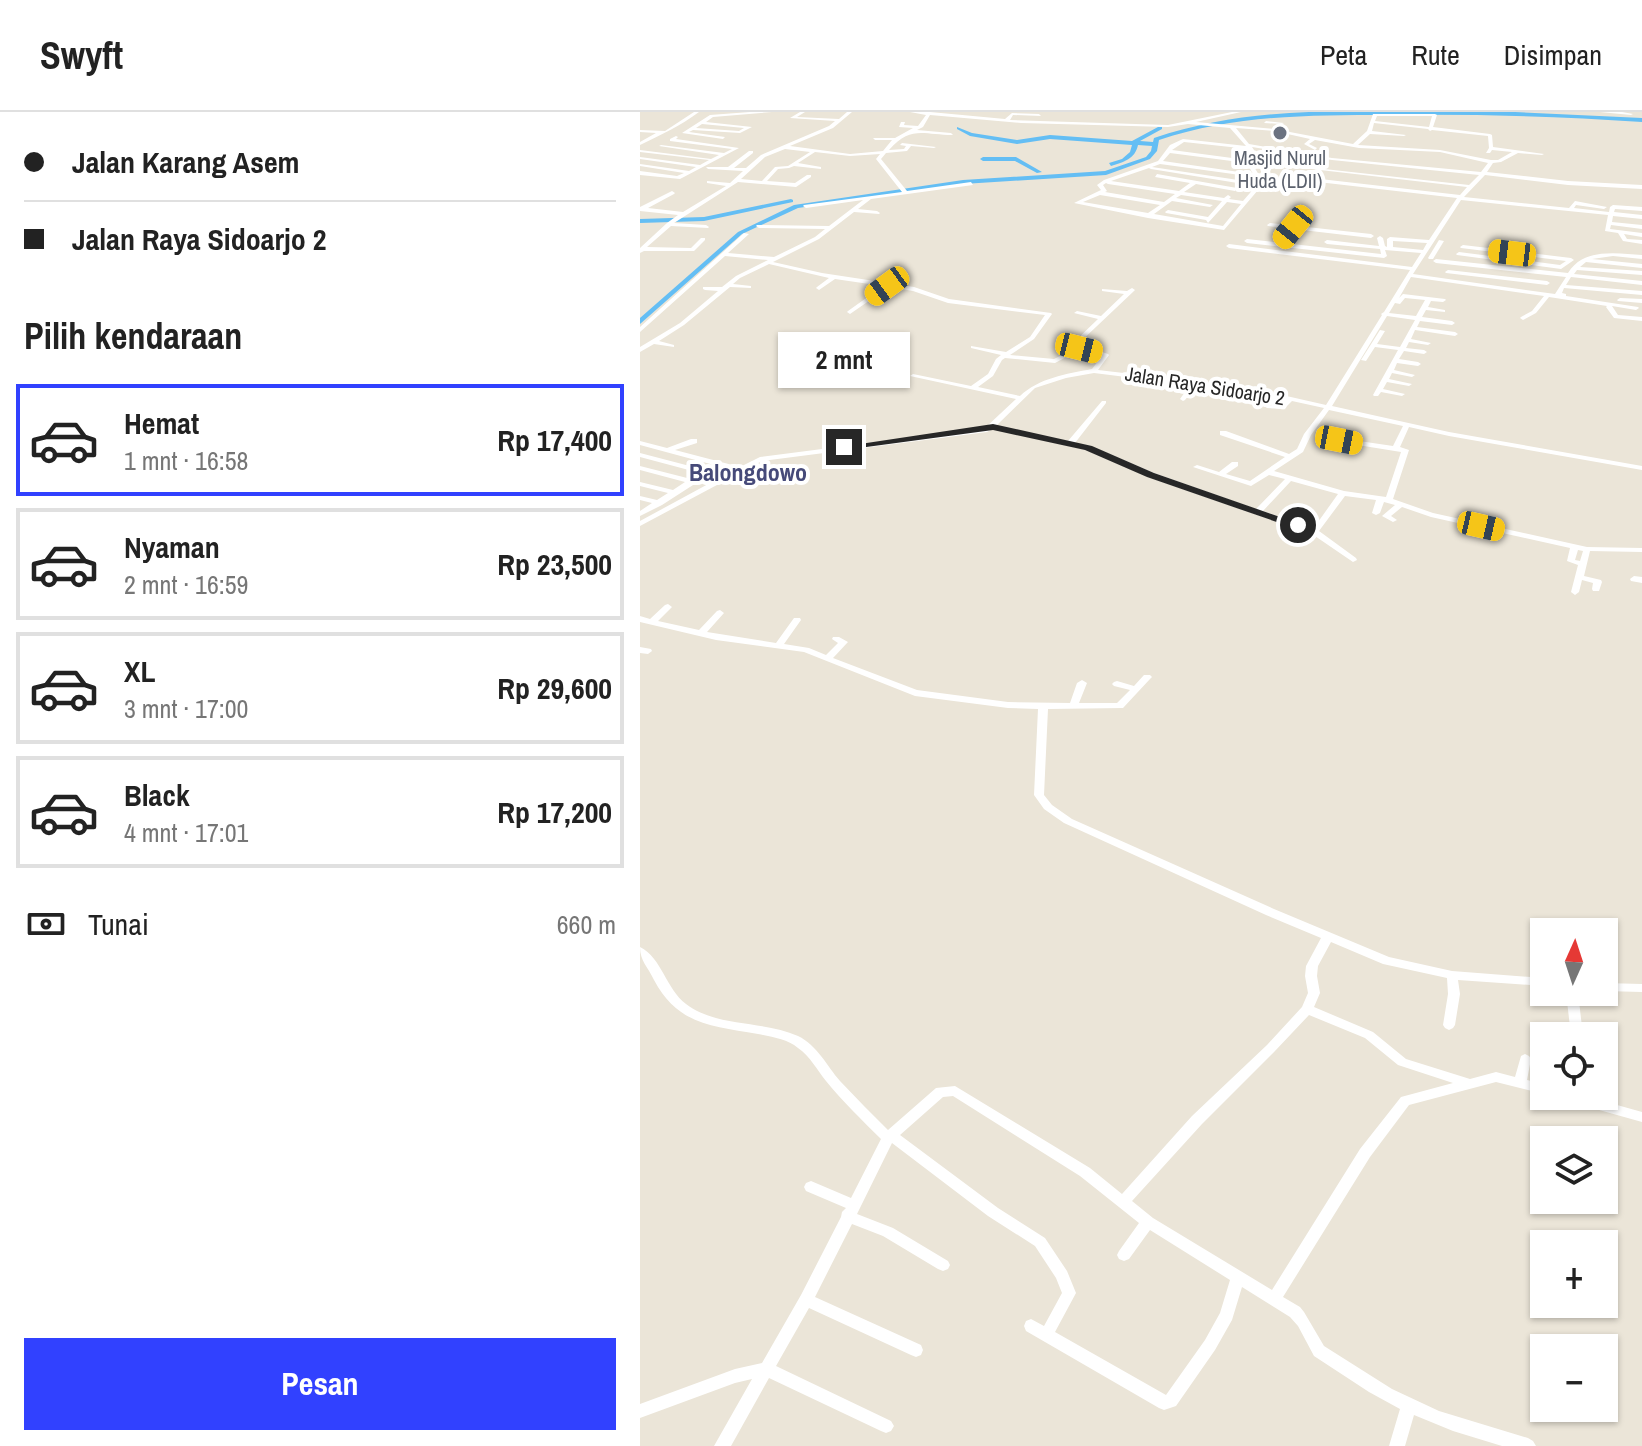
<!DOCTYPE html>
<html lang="id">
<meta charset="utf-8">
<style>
:root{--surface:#fff;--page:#f2f2f2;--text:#222;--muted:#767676;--line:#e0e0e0;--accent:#3141ff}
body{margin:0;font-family:"Archivo Narrow",sans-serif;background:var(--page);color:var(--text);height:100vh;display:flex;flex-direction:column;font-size:30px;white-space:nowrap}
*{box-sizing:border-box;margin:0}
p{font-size:26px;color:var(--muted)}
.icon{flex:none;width:44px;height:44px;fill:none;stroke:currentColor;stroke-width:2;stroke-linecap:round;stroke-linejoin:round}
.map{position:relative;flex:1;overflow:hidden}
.side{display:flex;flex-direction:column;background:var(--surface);width:640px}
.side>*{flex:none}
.hud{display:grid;align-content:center;height:176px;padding:0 24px;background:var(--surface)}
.needle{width:52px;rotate:3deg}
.buttons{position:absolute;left:890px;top:806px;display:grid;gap:16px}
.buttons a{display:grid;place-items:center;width:88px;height:88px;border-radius:0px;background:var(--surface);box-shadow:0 2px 6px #0004;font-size:40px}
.end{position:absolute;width:36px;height:36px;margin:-18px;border:10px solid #272727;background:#fff;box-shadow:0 0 0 4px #fff}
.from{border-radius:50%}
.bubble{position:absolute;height:56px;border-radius:0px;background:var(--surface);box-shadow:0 2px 6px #0004;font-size:26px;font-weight:700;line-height:56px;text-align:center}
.car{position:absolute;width:24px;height:48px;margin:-24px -12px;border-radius:10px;box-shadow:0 0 6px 2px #0007;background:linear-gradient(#f5c518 24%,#345 0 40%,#f5c518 0 76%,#345 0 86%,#f5c518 0)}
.hud b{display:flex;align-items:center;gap:28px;height:76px;font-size:30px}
.hud b+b{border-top:2px solid var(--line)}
.hud i{width:20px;height:20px;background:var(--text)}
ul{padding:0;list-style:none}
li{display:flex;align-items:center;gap:24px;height:112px;margin:0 16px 12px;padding:0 8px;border:4px solid var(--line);border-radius:0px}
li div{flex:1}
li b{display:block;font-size:30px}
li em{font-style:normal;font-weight:700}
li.current{border-color:var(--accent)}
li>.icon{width:72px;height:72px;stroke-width:1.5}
h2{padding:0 24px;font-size:36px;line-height:96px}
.pay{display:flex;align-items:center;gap:20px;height:88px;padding:0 24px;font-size:30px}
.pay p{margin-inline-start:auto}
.cta{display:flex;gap:16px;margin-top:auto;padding:16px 24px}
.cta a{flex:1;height:92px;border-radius:0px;background:var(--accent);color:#fff;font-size:32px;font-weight:700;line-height:92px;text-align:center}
header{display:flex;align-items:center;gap:48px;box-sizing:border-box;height:112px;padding:0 40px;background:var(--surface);border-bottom:2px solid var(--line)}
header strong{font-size:38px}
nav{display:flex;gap:44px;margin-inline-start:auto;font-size:28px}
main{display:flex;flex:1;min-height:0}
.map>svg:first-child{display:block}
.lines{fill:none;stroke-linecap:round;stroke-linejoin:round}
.river{fill:#64bef4;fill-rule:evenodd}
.minor{fill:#fff;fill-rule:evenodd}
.route{fill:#272727}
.worship-dot{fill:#6b7280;stroke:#fff;stroke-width:3}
.labels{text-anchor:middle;stroke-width:8;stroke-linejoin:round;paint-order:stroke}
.far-worship-label{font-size:20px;fill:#5b616d;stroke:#fff}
.far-street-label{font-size:20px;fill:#272727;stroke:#fff}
.far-quarter-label{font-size:24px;font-weight:bold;fill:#464a79;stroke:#fff}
</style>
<header>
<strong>Swyft</strong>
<nav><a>Peta</a><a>Rute</a><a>Disimpan</a></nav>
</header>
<main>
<section class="side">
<div class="hud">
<b><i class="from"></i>Jalan Karang Asem</b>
<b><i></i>Jalan Raya Sidoarjo 2</b>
</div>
<h2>Pilih kendaraan</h2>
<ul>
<li class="current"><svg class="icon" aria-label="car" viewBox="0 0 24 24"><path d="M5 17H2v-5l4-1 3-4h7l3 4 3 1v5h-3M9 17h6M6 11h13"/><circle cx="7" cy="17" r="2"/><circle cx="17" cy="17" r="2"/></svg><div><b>Hemat</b><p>1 mnt · 16:58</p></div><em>Rp 17,400</em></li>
<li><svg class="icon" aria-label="car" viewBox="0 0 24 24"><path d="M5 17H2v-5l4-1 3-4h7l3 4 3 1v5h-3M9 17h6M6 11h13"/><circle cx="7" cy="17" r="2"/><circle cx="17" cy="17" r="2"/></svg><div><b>Nyaman</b><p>2 mnt · 16:59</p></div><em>Rp 23,500</em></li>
<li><svg class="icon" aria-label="car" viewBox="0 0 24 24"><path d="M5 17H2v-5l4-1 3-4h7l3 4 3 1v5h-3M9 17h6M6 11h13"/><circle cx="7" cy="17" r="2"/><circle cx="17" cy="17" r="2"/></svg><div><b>XL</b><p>3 mnt · 17:00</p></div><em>Rp 29,600</em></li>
<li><svg class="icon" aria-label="car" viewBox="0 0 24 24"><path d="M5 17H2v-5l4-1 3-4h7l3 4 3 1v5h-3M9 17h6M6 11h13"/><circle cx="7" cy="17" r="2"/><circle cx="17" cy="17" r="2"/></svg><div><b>Black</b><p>4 mnt · 17:01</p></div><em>Rp 17,200</em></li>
</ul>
<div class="pay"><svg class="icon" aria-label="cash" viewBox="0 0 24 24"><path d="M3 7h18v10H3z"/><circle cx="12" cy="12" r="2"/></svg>Tunai<p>660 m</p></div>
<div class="cta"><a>Pesan</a></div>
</section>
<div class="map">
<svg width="1002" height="1334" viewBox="0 0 1002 1334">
<rect width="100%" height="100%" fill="#ebe5d8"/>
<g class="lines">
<g class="river">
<path d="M 669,0 L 875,0 L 1002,6 L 1002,10 C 917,4 832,2 747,3 C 669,3 594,3 519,28 L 517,39 L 510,47 L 466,63 L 323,72 L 158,96 L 102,122 L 0,212 L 0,206 L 98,120 L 154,93 L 323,68 L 465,59 L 506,45 L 511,39 L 512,34 L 498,33 C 495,47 484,50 471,54 L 469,51 L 482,47 L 490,40 L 492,33 L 410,27 L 377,32 L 330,24 L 317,17 L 317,15 L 332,21 L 377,28 L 410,23 L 492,29 L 518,15 L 522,15 L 522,17 L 500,29 L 513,30 L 514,26 C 565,9 616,2 669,0 Z"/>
<polygon points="376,45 402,60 397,61 375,49 343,49 340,47 343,45"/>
<polygon points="151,87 153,88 153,90 64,109 0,111 0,107 64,105"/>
</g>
<g class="minor">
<path d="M 54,0 L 59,0 C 40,14 21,23 0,33 L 0,30 L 16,21 L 0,20 L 0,18 L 25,19 Z"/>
<path d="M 110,0 L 132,0 L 73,5 L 66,10 L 112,15 L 100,21 L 53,18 L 49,20 L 85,25 L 83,27 L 42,21 L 70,3 ZM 62,12 L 104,16 L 99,19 L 56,16 Z"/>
<path d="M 160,0 L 165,0 L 157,5 L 199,7 L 207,0 L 212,0 L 193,16 L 150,34 L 210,42 L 243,39 L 252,28 L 235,28 L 233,26 L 255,26 L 273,16 L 259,15 L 261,10 L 265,10 L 264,13 L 278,14 L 286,3 L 270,0 L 290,0 L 365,7 L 372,1 L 399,2 L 401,4 L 373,3 L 370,8 L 528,13 L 592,0 L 601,0 L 556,10 L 634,17 L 713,32 L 727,19 L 733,2 L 795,2 L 797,3 L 793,15 L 850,22 L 852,23 L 853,35 L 904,42 L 902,43 L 878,41 L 861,50 L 853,51 L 847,60 L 928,69 L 1002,73 L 1002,77 L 928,73 L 845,63 L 824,85 L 929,96 L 935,89 L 967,95 L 964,97 L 936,93 L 934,96 L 969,100 L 970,95 L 973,93 L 1002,95 L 1002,99 L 975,97 L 974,100 L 1002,103 L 1002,107 L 973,104 L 972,110 L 1002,113 L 1002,117 L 971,113 L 970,117 L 1002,121 L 1002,125 L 984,122 L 987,127 L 1002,128 L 1002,132 L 983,129 L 978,121 L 965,119 L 968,103 L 821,88 L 773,162 L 915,182 L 926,165 L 796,151 L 793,149 L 796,147 L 928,161 C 943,136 976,141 1002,143 L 1002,147 L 973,144 L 952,147 L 1002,152 L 1002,156 L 946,150 L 940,155 L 1002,159 L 1002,163 L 937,158 L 934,162 L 1002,169 L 1002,173 L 931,165 L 926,173 L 1002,179 L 1002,183 L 924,176 L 922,181 L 926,182 L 926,184 L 998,195 L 999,196 L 996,198 L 972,194 L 978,203 L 1002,205 L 1002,209 L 974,206 L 966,195 L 967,194 L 909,185 L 896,201 L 883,208 L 880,206 L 881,205 L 892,199 L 904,184 L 771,165 L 759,186 L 763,182 L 805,187 L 806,188 L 803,190 L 791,189 L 788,195 L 805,198 L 805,200 L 786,198 L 782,205 L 812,209 L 815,211 L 812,213 L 780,209 L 777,215 L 815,220 L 818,222 L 815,224 L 775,218 L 771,227 L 791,231 L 788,233 L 769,230 L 766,236 L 784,238 L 787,240 L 784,242 L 764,239 L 759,247 L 778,250 L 781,252 L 778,254 L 757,251 L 754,258 L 775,263 L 772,265 L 752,261 L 749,267 L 772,272 L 769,274 L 747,270 L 743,277 L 765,282 L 762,284 L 741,280 L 738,284 L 734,284 L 733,283 L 758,238 L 735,235 L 726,249 L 721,248 L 740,218 L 745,219 L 737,232 L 760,235 L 775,208 L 747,204 L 692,294 L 809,320 L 1002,354 L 1002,358 L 809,324 L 769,315 L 760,335 L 769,338 L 753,387 L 793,401 L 947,435 L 1002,436 L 1002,440 L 950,439 L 944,464 L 961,468 L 962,470 L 959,479 L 953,479 L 952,477 L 953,471 L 942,468 L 939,480 L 935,483 L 931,480 L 938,453 L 927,449 L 930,436 L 791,405 L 762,395 L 751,404 L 757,408 L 753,410 L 742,404 L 755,393 L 744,390 L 740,401 L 736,403 L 732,401 L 736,388 L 705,384 L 679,419 L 716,446 L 717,448 L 713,450 L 672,422 L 508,365 L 446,338 L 352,317 L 347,320 L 122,349 L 0,414 L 0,409 L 94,358 L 81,355 L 22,393 L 0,404 L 0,399 L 12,391 L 0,388 L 0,384 L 17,388 L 28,381 L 0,374 L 0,370 L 33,378 L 45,370 L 0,358 L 0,354 L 51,367 L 60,361 L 0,345 L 0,341 L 65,358 L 74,353 L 0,333 L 0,329 L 27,336 L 51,327 L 57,327 L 57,331 L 35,338 L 100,355 L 120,345 L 345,316 L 376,287 L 270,264 L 273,262 L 331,274 L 348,262 L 356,247 L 361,243 L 331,236 L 331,234 L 366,240 L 390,225 L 405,203 L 308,191 L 273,179 L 249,175 L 210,202 L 207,200 L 208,199 L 243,174 L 195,167 L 179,178 L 176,176 L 177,175 L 189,166 L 129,152 L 100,166 L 93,172 L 111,174 L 111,176 L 90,175 L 44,213 L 19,229 L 34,233 L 34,235 L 14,232 L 0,240 L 0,235 L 40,211 L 78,179 L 65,178 L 63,177 L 63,175 L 82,175 L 96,164 L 128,148 L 85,144 L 0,220 L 0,215 L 104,121 L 109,122 L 88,141 L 134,145 L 175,125 L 185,117 L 119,116 L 116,114 L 117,113 L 189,114 L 223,88 L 166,96 L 163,94 L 164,93 L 262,80 L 236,47 L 240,42 L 210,44 L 175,40 L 158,51 L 181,55 L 181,57 L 154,54 L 149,56 L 138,57 L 127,69 L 155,71 L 167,63 L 171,63 L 171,65 L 156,75 L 98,70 L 34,111 L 66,113 L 69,115 L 68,116 L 31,114 L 7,135 L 51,136 L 61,126 L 65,126 L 65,128 L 54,139 L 4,139 L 0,141 L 0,136 L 27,111 L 38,103 L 0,99 L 0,95 L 32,79 L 35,81 L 34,82 L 8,96 L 43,100 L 86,74 L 67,71 L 67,69 L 90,71 L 103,59 L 68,57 L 66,55 L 88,55 L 109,39 L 113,39 L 113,41 L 94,56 L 106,56 L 121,43 L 189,14 L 195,9 L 150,6 ZM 290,3 L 381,11 L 528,15 L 548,12 L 590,16 L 606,34 L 543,27 L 530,33 L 518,49 L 464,68 L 457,73 L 461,78 L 434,91 L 508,106 L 584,118 L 624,71 L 611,50 L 614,38 L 612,35 L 692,48 L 839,63 L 829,73 L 639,52 L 637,53 L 827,75 L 820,83 L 654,64 L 652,67 L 817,86 L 789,128 L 750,125 L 747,127 L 747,135 L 745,134 L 743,126 L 740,124 L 737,126 L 739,134 L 687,128 L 684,130 L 687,132 L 740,137 L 741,142 L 607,127 L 604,129 L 607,131 L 744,146 L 747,144 L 745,138 L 781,141 L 772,155 L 589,132 L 586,134 L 589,136 L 770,158 L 744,200 L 741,202 L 742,203 L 686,293 L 616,277 L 558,270 L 555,268 L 552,269 L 458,258 L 469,243 L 468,242 L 438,232 L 494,179 L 495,178 L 492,176 L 487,179 L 462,177 L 462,179 L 484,182 L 461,204 L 437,199 L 434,201 L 458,207 L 431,233 L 462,244 L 452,257 C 426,262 399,266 380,284 L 338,275 L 353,264 L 362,248 L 365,246 L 415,251 L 432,242 L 432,240 L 430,239 L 414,247 L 370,243 L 394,227 L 412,202 L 411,201 L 309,187 L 274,175 L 182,161 L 133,150 L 179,127 L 214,100 L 239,102 L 240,101 L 237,99 L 218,97 L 231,87 L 333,73 L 331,70 L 267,79 L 241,47 L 246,41 L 267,39 L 271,34 L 294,36 L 296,35 L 262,31 L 260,33 L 266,34 L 264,37 L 249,38 C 271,13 283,23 313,23 L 311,21 L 277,18 L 283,15 ZM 737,4 L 792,4 L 789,15 L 735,9 ZM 734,11 L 788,17 L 790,19 L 792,18 L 848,24 L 849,36 L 846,41 L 850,41 L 852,38 L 872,40 L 858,48 L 851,48 L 800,38 L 718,33 L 730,22 L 764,24 L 766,23 L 732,19 ZM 596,16 L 634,19 L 670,27 L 664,32 L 675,38 L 677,36 L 669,32 L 675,28 L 719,36 L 800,40 L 848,51 L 841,60 L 692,46 L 609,32 ZM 544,30 L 609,37 L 610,38 L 607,48 L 532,38 ZM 145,37 L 170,40 L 148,54 L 135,55 L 122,69 L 101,67 L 125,45 ZM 530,41 L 607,51 L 613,62 L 523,49 ZM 520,52 L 615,65 L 618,71 L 512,55 ZM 509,56 L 511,57 L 616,74 L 603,89 L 589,87 L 591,85 L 588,83 L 584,86 L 544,80 L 556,72 L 595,79 L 597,76 L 517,62 L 515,65 L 550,71 L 539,79 L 471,69 ZM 466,71 L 468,72 L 535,82 L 524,90 L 465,80 L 467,79 L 463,73 ZM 460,83 L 520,93 L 508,101 L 443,90 ZM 541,83 L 582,89 L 568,105 L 528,98 L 525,100 L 526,101 L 566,108 L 568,111 L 587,90 L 601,92 L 583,114 L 514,102 L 532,89 L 570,95 L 573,93 L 536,86 ZM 753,129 L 787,131 L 783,138 L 753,135 ZM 765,186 L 785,188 L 776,204 L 749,201 L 755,191 L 760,192 ZM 454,261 L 550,273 L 540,287 L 543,289 L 545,288 L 556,274 L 616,281 L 646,288 L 640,294 L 625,293 L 624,294 L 627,296 L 644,297 L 652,289 L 684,296 L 664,322 L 657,337 L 649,342 L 586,319 L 580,319 L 580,323 L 645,345 L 610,369 L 586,362 L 598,354 L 598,350 L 592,350 L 579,360 L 557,353 L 553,355 L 611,374 L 629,363 L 645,367 L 616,397 L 514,361 L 451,334 L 435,331 L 466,291 L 466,289 L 462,289 L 428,329 L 356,314 L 395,276 L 426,266 ZM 689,298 L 763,314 L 753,334 L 699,326 L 695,328 L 699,330 L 761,340 L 746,385 L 704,379 L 634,359 L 663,340 L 671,323 ZM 651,369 L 698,382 L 673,417 L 623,399 ZM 938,438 L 943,439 L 940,449 L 935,448 Z"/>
<polygon points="960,0 982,0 993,2 991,3"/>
<polygon points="626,9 644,11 642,12 624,11"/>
<polygon points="36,24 38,25 36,27 99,36 40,67 0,63 0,59 37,64 44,61 0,54 0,52 49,59 56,55 0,47 0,45 60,53 69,48 0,40 0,38 71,47 79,43 19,34 21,33 84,41 92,37 30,29 30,27"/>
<polygon points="630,111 731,122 734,124 731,126 628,114 627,113"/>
<polygon points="799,128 804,129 793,147 789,147 788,146"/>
<polygon points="823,133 931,146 934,148 921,157 817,143 816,142 819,140 920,153 926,149 821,136 820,135"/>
<polygon points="808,158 907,169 910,171 907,173 806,161 805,160"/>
<polygon points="980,186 1002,187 1002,191 978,189 977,188"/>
<polygon points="994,464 1002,465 1002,471 991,469 990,467"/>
<path d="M 28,492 L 32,495 L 18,509 L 59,518 L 77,499 L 80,498 L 84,501 L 67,520 L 136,531 L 154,506 L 160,506 L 161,508 L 144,532 L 169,536 L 186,543 L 198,531 L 192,527 L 193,525 L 199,525 L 208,530 L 193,546 L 277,578 L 368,590 L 430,591 L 437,571 L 442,568 L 447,571 L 439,591 L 477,591 L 490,578 L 474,574 L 472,572 L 474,570 L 477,569 L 494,574 L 504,563 L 510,563 L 512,565 L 510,567 L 483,596 L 408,597 L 404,683 L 412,693 L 432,707 L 634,797 L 749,845 L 812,859 L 904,866 L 904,874 L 818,868 L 820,882 L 815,913 L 813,916 L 809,918 L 805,916 L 803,913 L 808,882 L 807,866 L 743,852 L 691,830 L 678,854 L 677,864 L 680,881 L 674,895 L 733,920 L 766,947 L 830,967 L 856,960 L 875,965 L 881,944 L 885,942 L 889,944 L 891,947 L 887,968 L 904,972 L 904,982 L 856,970 L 769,993 L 730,1045 L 643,1185 L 660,1195 L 664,1200 L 684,1234 L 752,1277 L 799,1299 L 888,1326 L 893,1329 L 896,1334 L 862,1334 L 813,1319 L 774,1303 L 765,1334 L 749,1334 L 760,1297 L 729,1280 L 674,1244 L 658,1214 L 650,1205 L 602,1175 L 592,1208 L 575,1238 L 536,1294 L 524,1298 L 519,1296 L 386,1219 L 384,1214 L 386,1209 L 391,1207 L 404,1214 L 422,1181 L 416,1166 L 395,1134 L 348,1104 L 252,1031 L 217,1102 L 253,1116 L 308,1149 L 310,1153 L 308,1157 L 303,1159 L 298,1157 L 243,1124 L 212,1112 L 175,1185 L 281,1233 L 283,1238 L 281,1243 L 276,1245 L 271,1243 L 169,1196 L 136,1254 L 251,1309 L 254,1314 L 251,1319 L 246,1321 L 241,1319 L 129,1266 L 91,1334 L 74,1334 L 112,1267 L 95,1271 L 0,1306 L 0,1292 L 95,1257 L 122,1251 L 161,1183 L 201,1105 L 202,1100 L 206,1096 L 166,1079 L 164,1075 L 166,1071 L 171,1069 L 211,1086 L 241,1027 C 222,1008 203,990 186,969 C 177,958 170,944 158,936 C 147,927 132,925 118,922 C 72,914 38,913 14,868 C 8,855 0,849 0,835 C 22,846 26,877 46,892 C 78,916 123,908 158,924 C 177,933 187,954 200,969 C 216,986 232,1002 248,1018 L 296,976 L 315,974 L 450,1056 L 482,1082 L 552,1004 L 627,933 L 662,895 L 668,881 L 665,864 L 666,854 L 681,826 L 626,803 L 424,711 L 404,697 L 394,683 L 398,597 L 368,596 L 275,584 L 164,540 L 76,528 L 0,510 L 0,504 L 10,507 L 25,493 ZM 669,903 L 725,926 L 758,953 L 813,971 L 761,985 L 720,1037 L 632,1178 L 513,1106 L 492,1089 L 562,1012 L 635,939 ZM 313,984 L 440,1064 L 499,1111 L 479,1139 L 477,1143 L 479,1147 L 484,1149 L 489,1147 L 510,1118 L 590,1168 L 580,1201 L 565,1228 L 526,1283 L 415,1220 L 436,1181 L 427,1159 L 405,1126 L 358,1096 L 260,1023 L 303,985 Z"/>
<polygon points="0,535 11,537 12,539 8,542 0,541"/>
<polygon points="964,871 1002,872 1002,880 964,879"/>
<polygon points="926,880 938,880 943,924 931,924"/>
<polygon points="921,984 945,984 1002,1000 1002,1010 927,989 923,988"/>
</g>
</g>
<polygon class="route" points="353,312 452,334 514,361 663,413 654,416 507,365 445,338 353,318 204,338 200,335"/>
<circle class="worship-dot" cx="640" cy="21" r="8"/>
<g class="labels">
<g class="far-worship-label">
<text x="640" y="53">Masjid Nurul<tspan x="640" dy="23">Huda (LDII)</tspan></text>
</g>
<g class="far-street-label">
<text transform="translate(565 274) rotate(9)" y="7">Jalan Raya Sidoarjo 2</text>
</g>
<g class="far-quarter-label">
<text x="108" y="369">Balongdowo</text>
</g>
</g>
</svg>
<div class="buttons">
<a><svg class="needle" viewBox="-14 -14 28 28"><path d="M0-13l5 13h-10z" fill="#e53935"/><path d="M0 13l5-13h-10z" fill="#767676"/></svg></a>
<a><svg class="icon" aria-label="locate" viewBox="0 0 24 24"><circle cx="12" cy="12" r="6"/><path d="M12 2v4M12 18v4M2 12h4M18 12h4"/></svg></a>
<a><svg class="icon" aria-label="layers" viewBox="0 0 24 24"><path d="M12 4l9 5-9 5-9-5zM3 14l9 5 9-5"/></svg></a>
<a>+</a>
<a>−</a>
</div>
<i class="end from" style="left:658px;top:413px"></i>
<i class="end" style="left:204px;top:335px"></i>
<div class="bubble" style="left:138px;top:220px;width:132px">2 mnt</div>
<i class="car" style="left:653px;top:115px;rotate:219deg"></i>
<i class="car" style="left:872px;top:141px;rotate:277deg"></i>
<i class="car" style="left:247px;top:174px;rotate:234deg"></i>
<i class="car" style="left:439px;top:236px;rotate:104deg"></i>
<i class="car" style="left:699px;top:328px;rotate:101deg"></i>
<i class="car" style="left:841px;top:414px;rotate:103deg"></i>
</div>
</main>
